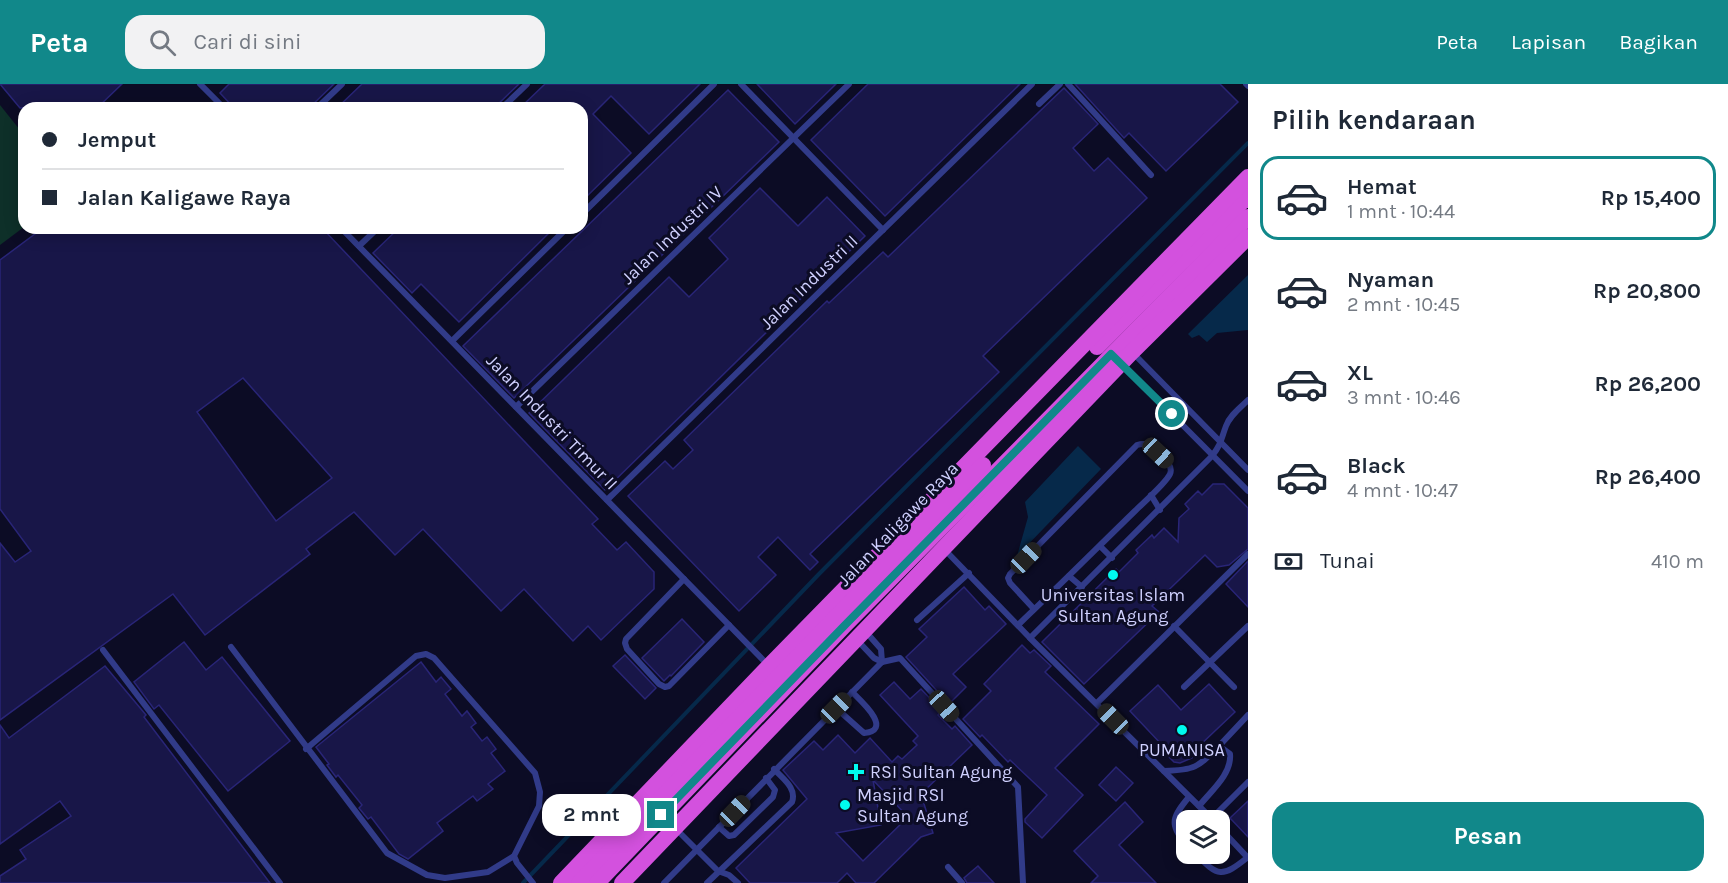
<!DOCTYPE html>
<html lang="id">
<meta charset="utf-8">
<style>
:root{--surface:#fff;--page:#f2f2f3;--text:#1f2937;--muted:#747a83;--line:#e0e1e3;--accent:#11888a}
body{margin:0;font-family:Karla,sans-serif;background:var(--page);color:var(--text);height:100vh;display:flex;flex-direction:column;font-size:22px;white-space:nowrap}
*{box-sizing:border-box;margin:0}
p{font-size:20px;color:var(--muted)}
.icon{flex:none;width:33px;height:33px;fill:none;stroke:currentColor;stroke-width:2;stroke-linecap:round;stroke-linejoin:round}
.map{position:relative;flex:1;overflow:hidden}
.sheet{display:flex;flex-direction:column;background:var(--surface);width:480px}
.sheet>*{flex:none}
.hud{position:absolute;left:18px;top:18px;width:570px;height:132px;border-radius:18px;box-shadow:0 3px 15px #0003;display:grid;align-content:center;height:132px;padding:0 24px;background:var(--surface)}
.controls{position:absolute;left:1176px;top:726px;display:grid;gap:12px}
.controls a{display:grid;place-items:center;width:54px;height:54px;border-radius:12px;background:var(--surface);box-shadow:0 3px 15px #0003;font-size:30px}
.end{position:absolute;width:27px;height:27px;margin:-14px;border:8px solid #11888a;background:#fff;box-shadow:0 0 0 3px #fff}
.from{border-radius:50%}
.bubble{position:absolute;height:42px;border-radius:18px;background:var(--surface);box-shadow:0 3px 15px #0003;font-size:20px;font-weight:700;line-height:42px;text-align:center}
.car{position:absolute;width:18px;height:36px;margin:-18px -9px;border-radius:8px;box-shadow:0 0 4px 2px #0007;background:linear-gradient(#222 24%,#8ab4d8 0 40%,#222 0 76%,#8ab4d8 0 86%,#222 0)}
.hud b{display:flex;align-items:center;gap:21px;height:57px;font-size:22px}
.hud b+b{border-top:2px solid var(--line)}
.hud i{width:15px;height:15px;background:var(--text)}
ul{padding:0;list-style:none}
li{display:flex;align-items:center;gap:18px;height:84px;margin:0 12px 9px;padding:0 12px;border:3px solid transparent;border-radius:18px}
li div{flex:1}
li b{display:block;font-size:22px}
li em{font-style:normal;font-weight:700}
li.on{border-color:var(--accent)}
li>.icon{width:54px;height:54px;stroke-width:1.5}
h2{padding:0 24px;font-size:27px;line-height:72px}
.pay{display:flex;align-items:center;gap:15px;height:66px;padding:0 24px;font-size:22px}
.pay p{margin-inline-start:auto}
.cta{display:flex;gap:12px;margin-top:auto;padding:12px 24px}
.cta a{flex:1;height:69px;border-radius:18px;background:var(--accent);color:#fff;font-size:24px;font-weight:700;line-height:69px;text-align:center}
header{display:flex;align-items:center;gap:36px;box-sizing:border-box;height:84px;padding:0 30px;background:var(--accent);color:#fff}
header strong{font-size:28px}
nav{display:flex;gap:33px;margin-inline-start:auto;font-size:21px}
.search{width:420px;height:54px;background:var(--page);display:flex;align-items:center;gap:15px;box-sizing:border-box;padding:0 21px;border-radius:18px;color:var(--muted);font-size:22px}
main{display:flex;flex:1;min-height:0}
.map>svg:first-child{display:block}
.green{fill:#0e3029}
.water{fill:#06294a}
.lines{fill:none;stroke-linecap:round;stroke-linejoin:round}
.stream{stroke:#06294a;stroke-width:4}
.building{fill:#181648;stroke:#292577;stroke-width:1.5;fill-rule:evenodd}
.service{stroke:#313b89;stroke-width:6}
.trunk{stroke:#d351de;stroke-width:16}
.route{stroke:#11888a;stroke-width:8}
.poi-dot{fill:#00fbef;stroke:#0c0c25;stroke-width:2}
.labels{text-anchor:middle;stroke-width:6;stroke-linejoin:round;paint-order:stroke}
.street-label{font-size:18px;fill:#d0d1ff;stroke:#0c0c25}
.poi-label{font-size:18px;fill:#d0d1ff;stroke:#0c0c25}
</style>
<header>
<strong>Peta</strong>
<div class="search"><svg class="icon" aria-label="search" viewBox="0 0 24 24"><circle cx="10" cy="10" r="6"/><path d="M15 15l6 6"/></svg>Cari di sini</div>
<nav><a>Peta</a><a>Lapisan</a><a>Bagikan</a></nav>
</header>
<main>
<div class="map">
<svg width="1248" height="799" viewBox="0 0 1248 799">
<rect width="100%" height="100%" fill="#0c0c25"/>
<polygon class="green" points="0,21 24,51 24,143 0,161"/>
<g class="water">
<polygon points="1248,191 1248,246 1217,249 1207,258 1199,251 1192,254 1188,250"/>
<polygon points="1078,362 1101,385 1017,472 1028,433 1025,418"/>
</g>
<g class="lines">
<polyline class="stream" points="523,799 819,490 1248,59"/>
</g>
<g class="building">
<polygon points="0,0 122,0 97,24 20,24"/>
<polygon points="229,0 334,0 309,24 234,24 220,9"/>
<polygon points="362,0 519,0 494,24 337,24"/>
<polygon points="545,0 700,0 649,50 611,12 593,30 631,69 582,117 582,24 520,24"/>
<polygon points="757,0 836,0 795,40"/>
<polygon points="868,0 1020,0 885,132 811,56"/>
<polygon points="1075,0 1220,0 1238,18 1166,87 1129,49 1124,54"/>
<polygon points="1064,4 1098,40 1073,64 1094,87 1108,74 1147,114 983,272 999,288 810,470 818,478 810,486 778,453 758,473 776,491 739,527 628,412 665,377 673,385 693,366 684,356 827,217 829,219 883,168 888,173"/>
<polygon points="728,6 779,58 514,314 463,262"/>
<polygon points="760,104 798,142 827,113 865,152 605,406 529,329 669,193 689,213 728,175 709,154"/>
<path d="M 43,144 L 322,144 L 598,435 L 592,440 L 617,466 L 626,458 L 654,488 L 654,505 L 601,556 L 588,542 L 573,557 L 524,505 L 501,527 L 423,445 L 395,471 L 354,428 L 306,465 L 310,470 L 205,551 L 173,510 L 0,636 L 0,459 L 15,478 L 31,467 L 0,425 L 0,176 ZM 243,294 L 332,394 L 276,437 L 197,328 Z"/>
<polygon points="399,144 554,144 459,238 421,200 412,209 373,169"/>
<polygon points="1213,400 1224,400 1248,424 1248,465 1229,481 1217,483 1205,471 1152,522 1159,528 1084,600 1042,558 1116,485 1119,488 1138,469 1136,466 1152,451 1154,454 1164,444 1178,458 1179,434 1189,425 1185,420 1198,407 1202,411"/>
<polygon points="1248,477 1248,523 1226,500"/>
<polygon points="964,503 985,526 989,522 1006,540 953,590 966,603 949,620 906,573 927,553 919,545"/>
<polygon points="682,535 704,558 671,592 670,591 664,597 642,574"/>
<polygon points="184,558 206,586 222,573 290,657 228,707 159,621 154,625 134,598"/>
<polygon points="1022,561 1030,569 1034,566 1051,582 1045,588 1099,640 1055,684 1083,711 1042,754 1025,738 1025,735 1047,711 1010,676 1008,678 982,651 980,653 963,635 991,607 984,600"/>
<polygon points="625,571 656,604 645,615 613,582"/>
<polygon points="421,578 436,598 441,593 451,605 445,610 462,632 467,627 476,639 471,643 482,657 487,653 496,665 491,669 505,687 488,700 493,705 477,717 473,712 437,739 443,747 408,775 399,770 371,733 368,735 359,724 362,721 338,691 336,693 327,681 329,680 316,663"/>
<polygon points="105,582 146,631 144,633 270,799 0,799 0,792 26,775 20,766 71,732 60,717 0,760 0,641 9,654"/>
<path d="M 894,598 L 910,615 L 921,605 L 942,627 L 938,631 L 952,645 L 955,642 L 972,661 L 921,710 L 933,749 L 921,753 L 874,799 L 856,799 L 847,789 L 837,799 L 750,799 L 736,784 L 807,715 L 783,686 L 814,657 L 823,666 L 838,651 L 855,669 L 870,654 L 892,678 L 898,672 L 902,675 L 917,661 L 913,657 L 918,652 L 880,611 ZM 873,696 L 908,733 L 863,777 L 836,749 L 881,741 Z"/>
<polygon points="1209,600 1235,628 1197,664 1192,674 1180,679 1174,678 1165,669 1164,663 1130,627 1158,601 1181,626"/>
<polygon points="1116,683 1133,699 1116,717 1099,701"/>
<polygon points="1248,717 1248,753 1230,734"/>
<polygon points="1125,718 1143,738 1119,761 1156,799 1091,799 1098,792 1074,767"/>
<polygon points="978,782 994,799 967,799 964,794"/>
</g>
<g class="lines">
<g class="service">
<polyline points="200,0 224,24"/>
<polyline points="741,0 883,146"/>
<polyline points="1068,0 1151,91"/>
<polyline points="1246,0 1248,2"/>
<polyline points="1039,20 1060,0"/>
<polyline points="317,24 342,0"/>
<polyline points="502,24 527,0"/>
<polyline points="582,130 714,0"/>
<polyline points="341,144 768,581"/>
<polyline points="359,162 378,144"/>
<polyline points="452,257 567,144"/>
<polyline points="1133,269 1248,386"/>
<polyline points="1122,280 1248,407"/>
<polyline points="516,323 849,0"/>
<polyline points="1151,411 1160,426"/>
<polyline points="607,416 1032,0"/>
<polyline points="1100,462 1112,474"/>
<polyline points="945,466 1030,554"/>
<polyline points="1069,492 1082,503"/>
<polyline points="684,495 626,555 625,559 627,565 659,600 665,603 669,602 729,541"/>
<polyline points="917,536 969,489"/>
<path d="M 1018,541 C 1057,504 1096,465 1135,427 C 1143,419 1166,399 1170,390 C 1174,381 1162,373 1157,368 C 1150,361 1146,358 1137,361 L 1010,490 L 1008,494 L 1010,499 L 1034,525"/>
<polyline points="1174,542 1234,603"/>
<polyline points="866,548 881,565 882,578"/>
<polyline points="858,557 874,574 882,578"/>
<polyline points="231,563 387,769 427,791 445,794 488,788 514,772"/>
<polyline points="103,566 280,799"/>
<polyline points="1184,603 1248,542"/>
<polyline points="1097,619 1248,470"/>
<path d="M 836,624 L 864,649 C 894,646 861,617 852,608"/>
<polyline points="1219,662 1248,631"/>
<polyline points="306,665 416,572 426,570 434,574 535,689 540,708 539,722 514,772 517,779 533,799"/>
<path d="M 1164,687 C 1195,686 1197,684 1219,662 L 1230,670 C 1232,690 1211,707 1199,722"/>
<polyline points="662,731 718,787 729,791 738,799"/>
<polyline points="1211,735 1248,698"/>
<path d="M 1213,736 L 1030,554 L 1212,372 C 1222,359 1221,355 1226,342 C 1230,331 1240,324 1248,316"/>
<polyline points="719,743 729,752 734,751 773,713 775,706 766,694"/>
<polyline points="1220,744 1248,774"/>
<path d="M 1186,760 C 1168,740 1173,732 1189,713"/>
<path d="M 1196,770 C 1218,793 1222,794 1248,773"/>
<polyline points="948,783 962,799"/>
<polyline points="664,799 882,578 900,574 1018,703 1023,799"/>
<path d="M 707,799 L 792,718 C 797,704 783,695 774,685"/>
</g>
<g class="trunk">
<polyline points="1097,263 1248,112"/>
<polyline points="561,799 769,582 1248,93"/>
<polyline points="579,799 983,381"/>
<polyline points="597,799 845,541 1248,133"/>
<polyline points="622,799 1132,268 1248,153"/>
</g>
</g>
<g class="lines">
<polyline class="route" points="661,731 845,541 1111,270 1172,330"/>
</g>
<g class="poi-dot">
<circle cx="1113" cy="491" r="6"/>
<circle cx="1182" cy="646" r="6"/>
<path d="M853 679h6v6h6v6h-6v6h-6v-6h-6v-6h6z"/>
<circle cx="845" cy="721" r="6"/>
</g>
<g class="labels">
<g class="street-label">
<text transform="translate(672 151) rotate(-44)" y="6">Jalan Industri IV</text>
<text transform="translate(809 198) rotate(-44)" y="6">Jalan Industri II</text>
<text transform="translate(552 338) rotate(46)" y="6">Jalan Industri Timur II</text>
<text transform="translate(898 440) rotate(-46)" y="6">Jalan Kaligawe Raya</text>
</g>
<g class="poi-label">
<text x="1113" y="517">Universitas Islam<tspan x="1113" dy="21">Sultan Agung</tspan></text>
<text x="1182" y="672">PUMANISA</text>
<text x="870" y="694" text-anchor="start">RSI Sultan Agung</text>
<text x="857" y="717" text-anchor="start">Masjid RSI<tspan x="857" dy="21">Sultan Agung</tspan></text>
</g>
</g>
</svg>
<div class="controls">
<a><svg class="icon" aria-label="layers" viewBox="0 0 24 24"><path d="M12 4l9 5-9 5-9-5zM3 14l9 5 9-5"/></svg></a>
</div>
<i class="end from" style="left:1172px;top:330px"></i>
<i class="end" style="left:661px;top:731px"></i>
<div class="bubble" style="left:542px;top:710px;width:99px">2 mnt</div>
<i class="car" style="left:1158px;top:369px;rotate:133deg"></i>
<i class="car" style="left:1026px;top:474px;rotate:44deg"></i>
<i class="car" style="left:944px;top:622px;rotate:138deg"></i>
<i class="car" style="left:836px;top:624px;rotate:45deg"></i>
<i class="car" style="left:1113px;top:635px;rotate:315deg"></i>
<i class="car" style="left:735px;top:727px;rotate:44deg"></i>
<div class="hud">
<b><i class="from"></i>Jemput</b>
<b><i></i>Jalan Kaligawe Raya</b>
</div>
</div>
<section class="sheet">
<h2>Pilih kendaraan</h2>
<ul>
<li class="on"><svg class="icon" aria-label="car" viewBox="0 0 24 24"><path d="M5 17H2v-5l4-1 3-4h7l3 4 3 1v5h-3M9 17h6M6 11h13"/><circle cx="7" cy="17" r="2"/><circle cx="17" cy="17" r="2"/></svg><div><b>Hemat</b><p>1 mnt · 10:44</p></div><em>Rp 15,400</em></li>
<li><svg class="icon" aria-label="car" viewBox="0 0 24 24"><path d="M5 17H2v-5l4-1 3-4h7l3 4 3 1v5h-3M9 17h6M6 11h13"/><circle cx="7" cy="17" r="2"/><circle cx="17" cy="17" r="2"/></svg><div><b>Nyaman</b><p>2 mnt · 10:45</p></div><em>Rp 20,800</em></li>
<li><svg class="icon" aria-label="car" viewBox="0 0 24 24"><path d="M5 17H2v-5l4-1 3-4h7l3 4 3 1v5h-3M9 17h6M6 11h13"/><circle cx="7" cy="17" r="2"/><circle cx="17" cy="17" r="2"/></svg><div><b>XL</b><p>3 mnt · 10:46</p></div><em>Rp 26,200</em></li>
<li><svg class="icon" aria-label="car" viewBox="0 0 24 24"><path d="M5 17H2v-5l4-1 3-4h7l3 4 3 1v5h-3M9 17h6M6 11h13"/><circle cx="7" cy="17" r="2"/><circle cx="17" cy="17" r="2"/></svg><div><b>Black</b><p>4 mnt · 10:47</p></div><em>Rp 26,400</em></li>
</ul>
<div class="pay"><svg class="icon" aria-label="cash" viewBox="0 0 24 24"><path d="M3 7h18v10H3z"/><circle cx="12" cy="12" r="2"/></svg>Tunai<p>410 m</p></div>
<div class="cta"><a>Pesan</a></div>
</section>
</main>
